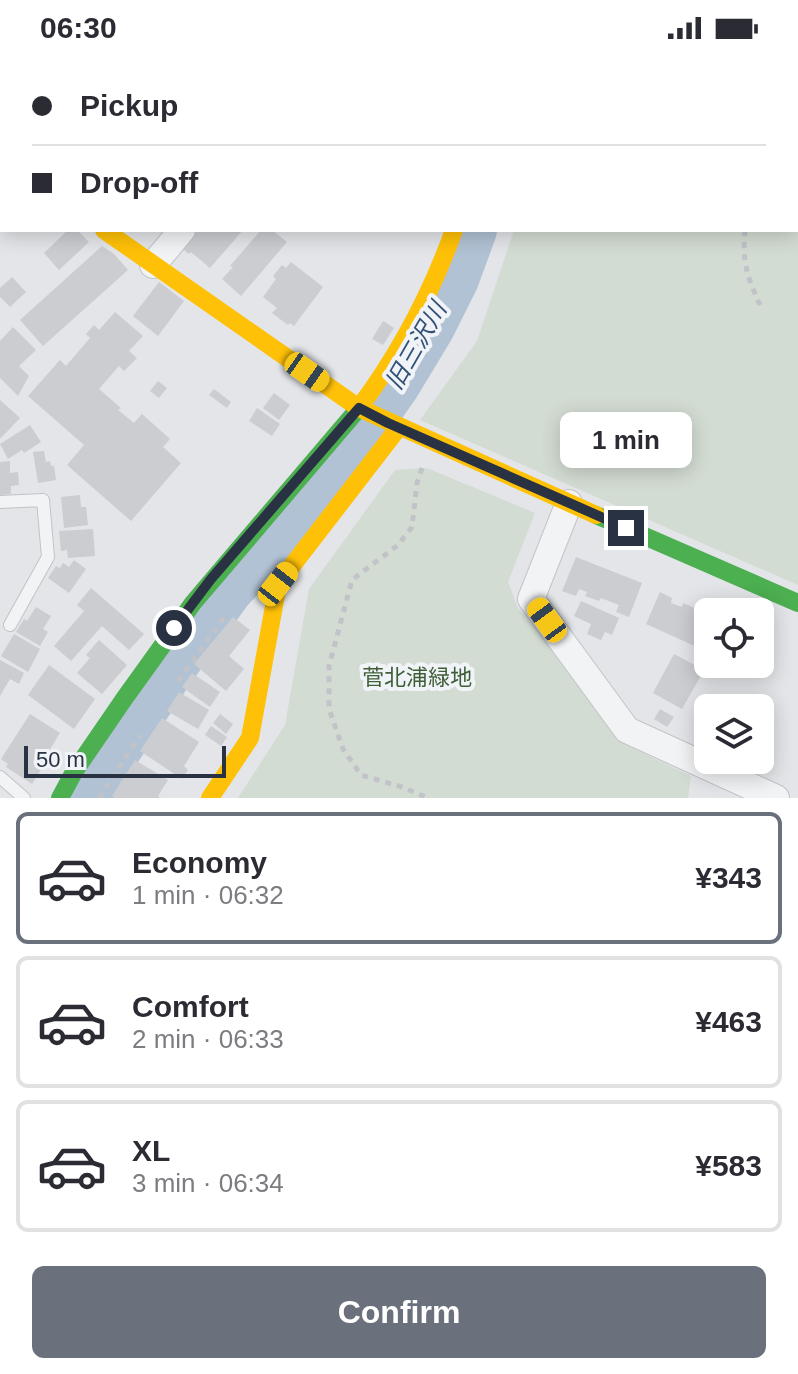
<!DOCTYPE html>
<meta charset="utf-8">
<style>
:root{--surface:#fff;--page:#f2f2f3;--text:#2b2b33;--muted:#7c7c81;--line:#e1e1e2;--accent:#6a717c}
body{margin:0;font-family:Helvetica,"Noto Sans JP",sans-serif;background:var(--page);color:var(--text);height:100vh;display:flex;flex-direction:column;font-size:30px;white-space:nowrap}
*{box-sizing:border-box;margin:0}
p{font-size:26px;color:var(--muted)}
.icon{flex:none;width:44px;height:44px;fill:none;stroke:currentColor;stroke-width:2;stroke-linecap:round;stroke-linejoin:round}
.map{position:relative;height:742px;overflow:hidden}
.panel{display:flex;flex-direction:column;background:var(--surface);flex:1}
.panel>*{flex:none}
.top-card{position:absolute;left:0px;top:0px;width:798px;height:176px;box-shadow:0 4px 20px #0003;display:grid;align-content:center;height:176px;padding:0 32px;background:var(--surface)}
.buttons{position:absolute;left:694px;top:542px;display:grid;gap:16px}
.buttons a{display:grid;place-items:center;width:80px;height:80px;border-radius:12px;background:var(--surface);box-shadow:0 4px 20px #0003;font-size:40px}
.scale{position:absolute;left:24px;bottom:20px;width:202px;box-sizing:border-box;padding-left:8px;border:4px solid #293242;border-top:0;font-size:22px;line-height:28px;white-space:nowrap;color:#293242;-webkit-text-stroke:6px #f0f3f7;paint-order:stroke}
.end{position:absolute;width:36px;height:36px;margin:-18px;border:10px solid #293242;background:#fff;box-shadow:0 0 0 4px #fff}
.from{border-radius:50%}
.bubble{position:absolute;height:56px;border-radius:12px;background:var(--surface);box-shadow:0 4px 20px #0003;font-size:26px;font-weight:700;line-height:56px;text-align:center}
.car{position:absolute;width:24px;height:48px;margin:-24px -12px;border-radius:10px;box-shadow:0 0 6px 2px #0007;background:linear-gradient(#f5c518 24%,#345 0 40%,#f5c518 0 76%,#345 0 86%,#f5c518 0)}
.top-card b{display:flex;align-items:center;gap:28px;height:76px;font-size:30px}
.top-card b+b{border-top:2px solid var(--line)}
.top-card i{width:20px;height:20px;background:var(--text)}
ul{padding:14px 0 0;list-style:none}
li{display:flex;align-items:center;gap:24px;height:132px;margin:0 16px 12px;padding:0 16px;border:4px solid var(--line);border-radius:12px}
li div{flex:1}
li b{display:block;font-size:30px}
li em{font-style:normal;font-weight:700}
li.selected{border-color:var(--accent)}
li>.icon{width:72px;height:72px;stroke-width:1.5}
.button{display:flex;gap:16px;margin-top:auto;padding:16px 32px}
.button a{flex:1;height:92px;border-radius:12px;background:var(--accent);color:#fff;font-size:32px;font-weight:700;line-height:92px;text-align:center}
.status{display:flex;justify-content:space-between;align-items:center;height:56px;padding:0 40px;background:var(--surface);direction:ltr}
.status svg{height:22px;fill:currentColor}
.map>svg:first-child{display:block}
.green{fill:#d3dcd3}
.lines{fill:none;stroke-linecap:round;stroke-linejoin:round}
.river{stroke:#b1c2d4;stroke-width:48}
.building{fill:#cbcdd0}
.lane-casing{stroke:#c1c3c6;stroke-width:14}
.street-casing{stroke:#c1c3c6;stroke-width:28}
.path{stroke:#c2c3c8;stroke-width:5;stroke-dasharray:6 6;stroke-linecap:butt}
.lane{stroke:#f2f3f5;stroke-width:12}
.street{stroke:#f2f3f5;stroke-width:26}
.fast{stroke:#4caf50;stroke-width:18}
.slow{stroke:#ffc107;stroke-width:18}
.route{stroke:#293242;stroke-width:10}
.labels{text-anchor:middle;stroke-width:8;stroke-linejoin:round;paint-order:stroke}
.park-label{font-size:22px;fill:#3e5e36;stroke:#f0f3f7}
.water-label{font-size:24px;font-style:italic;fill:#325177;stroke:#f0f3f7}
</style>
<div class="status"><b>06:30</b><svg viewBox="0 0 49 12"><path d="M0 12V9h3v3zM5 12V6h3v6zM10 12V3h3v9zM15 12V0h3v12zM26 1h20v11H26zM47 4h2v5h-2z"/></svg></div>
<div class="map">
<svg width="798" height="742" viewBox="0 0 798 742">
<rect width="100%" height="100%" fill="#e3e5e8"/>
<g class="green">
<polygon points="582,0 798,0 798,529 420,364 477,285 514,174 796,174 796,2 580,2"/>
<polygon points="427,412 535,457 508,526 518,552 558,599 620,686 691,720 688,742 238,742 285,669 309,533 395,414"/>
</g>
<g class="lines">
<g class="river">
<polyline points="546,2 547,0"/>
<polyline points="85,742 172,612 229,534 320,438 396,329 431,271 455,223 473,174"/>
</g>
</g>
<g class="building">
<polygon points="68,174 72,175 77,174 89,186 59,214 44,197"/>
<polygon points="198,174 243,174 210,212 191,196 189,198 182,192"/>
<polygon points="261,174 272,174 287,186 241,240 222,223 233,211 230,210"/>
<polygon points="102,190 114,198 128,214 43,290 20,264"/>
<polygon points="291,206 323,231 294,270 290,267 288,269 272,257 277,252 263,241 276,223 273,220 282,209 286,212"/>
<polygon points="12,221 26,236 10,251 0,241 0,232"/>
<polygon points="159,226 184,245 158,280 133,260"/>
<polygon points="115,256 143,280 129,295 137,302 124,315 119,310 99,333 121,352 118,354 134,367 142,358 170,383 163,391 181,407 131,465 67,409 84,389 28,340 60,304 66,310 90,282 86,278 94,269 99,274"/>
<polygon points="383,265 394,272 383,289 372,283"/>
<polygon points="13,271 36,294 19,310 29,320 18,340 0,322 0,285"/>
<polygon points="158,325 167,332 159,342 150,335"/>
<polygon points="214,333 231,346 227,352 209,339"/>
<polygon points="274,337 290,349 279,364 263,352"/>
<polygon points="0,344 20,362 0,383"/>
<polygon points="257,352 280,368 272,380 249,365"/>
<polygon points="30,369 41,386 24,397 22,394 8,403 0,388"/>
<polygon points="44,395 46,406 50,405 51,410 54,410 56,424 38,427 33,396"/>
<polygon points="10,405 10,417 18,416 19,429 11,430 11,438 0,439 0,406"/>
<polygon points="80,439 81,451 86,451 88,469 64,472 61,441"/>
<polygon points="93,473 95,500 68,502 67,494 61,495 59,475"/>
<polygon points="576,501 642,527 629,561 616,556 619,549 601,542 599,545 585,540 587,536 579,533 576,540 562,535"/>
<polygon points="74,504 86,513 69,537 48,522 56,510 60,512 63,507 69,511"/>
<polygon points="91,532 144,578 129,594 102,570 71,605 54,590 84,555 77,549"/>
<polygon points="660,536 672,542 671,547 682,551 683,547 704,556 703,560 708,562 708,596 646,568"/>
<polygon points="581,545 619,562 612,579 605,576 601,584 587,578 591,568 574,560"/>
<polygon points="36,551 51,560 43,573 48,576 40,590 16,576 24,563 27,565"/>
<polygon points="233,561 250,574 229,600 244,613 226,635 194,608"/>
<polygon points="14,578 40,593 28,616 1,600"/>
<polygon points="99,584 127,609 102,638 77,617 90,602 86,599"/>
<polygon points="674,598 704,614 682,653 653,637"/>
<polygon points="0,604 24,617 19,628 10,623 0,640"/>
<polygon points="49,609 95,643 74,673 28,639"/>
<polygon points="192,617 220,636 210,651 182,631"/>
<polygon points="179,636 209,654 198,673 167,655"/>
<polygon points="660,653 674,661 667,671 654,663"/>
<polygon points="30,658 60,677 50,693 53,695 32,728 6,711 8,708 1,703"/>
<polygon points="220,658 233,668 226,678 213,667"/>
<polygon points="162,662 199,686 184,710 188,714 182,723 140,695"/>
<polygon points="211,670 227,681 221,690 205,679"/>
<polygon points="135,704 168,724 158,740 160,742 116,742 112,740"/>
</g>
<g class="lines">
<g class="lane-casing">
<g id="lane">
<polyline points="344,0 345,2"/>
<polyline points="0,446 43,444 48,501 10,569"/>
<polyline points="0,721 24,742"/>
</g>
</g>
<g class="street-casing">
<g id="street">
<polyline points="327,2 329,0"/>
<polyline points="526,2 528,0"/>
<polyline points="0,83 2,87"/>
<polyline points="0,123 2,121"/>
<polyline points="153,209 182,174"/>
<polyline points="569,447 531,543 627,674 776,742"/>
</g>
</g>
<g class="path">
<polyline points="36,0 37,2"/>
<polyline points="67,2 69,0"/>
<polyline points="796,58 798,55"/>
<path d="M 745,174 C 742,206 747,220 760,249"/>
<polyline points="422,412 417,427 412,471 398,489 352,524 329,610 329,653 343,693 361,719 402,731 428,742"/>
<polyline points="178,625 224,562"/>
<polyline points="99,742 140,679"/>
</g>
<use href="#lane" class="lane"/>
<use href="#street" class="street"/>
<g class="fast">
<polyline points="596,459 798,547"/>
<polyline points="60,742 74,716 124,643 193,547 359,352"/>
</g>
<g class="slow">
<polyline points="104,174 359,352 596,459"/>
<path d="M 359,352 C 400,297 431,238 454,174"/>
<polyline points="210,742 250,682 278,528 399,371"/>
</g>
</g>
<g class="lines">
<polyline class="route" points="174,572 211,523 359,352 388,367 626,472"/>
</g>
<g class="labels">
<g class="park-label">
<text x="417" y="629">菅北浦緑地</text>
</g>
<g class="water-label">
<text transform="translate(416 290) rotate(-60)" y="8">旧三沢川</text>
</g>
</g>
</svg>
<div class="buttons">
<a><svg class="icon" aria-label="locate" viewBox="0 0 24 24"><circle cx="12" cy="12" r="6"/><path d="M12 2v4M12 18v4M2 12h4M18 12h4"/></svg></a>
<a><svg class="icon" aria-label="layers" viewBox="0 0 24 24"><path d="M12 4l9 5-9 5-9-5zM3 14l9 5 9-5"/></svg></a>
</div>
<div class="scale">50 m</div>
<i class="end from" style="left:174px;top:572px"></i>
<i class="end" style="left:626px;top:472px"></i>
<div class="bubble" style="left:560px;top:356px;width:132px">1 min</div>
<i class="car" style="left:307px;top:316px;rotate:125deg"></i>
<i class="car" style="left:278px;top:528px;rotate:38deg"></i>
<i class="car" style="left:547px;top:564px;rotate:324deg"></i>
<div class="top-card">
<b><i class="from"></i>Pickup</b>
<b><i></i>Drop-off</b>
</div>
</div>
<section class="panel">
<ul>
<li class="selected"><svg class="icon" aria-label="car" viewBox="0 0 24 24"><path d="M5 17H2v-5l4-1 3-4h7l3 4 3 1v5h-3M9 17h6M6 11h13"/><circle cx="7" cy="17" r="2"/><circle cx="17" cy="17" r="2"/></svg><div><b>Economy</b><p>1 min · 06:32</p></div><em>¥343</em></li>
<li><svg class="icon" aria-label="car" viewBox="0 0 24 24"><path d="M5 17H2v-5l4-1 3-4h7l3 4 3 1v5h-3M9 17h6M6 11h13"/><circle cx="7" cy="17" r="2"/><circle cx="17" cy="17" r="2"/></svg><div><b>Comfort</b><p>2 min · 06:33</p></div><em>¥463</em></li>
<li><svg class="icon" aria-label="car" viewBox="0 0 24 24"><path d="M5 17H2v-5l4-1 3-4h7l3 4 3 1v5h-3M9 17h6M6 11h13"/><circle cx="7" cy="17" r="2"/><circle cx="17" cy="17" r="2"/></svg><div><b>XL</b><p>3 min · 06:34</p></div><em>¥583</em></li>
</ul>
<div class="button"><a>Confirm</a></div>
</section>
